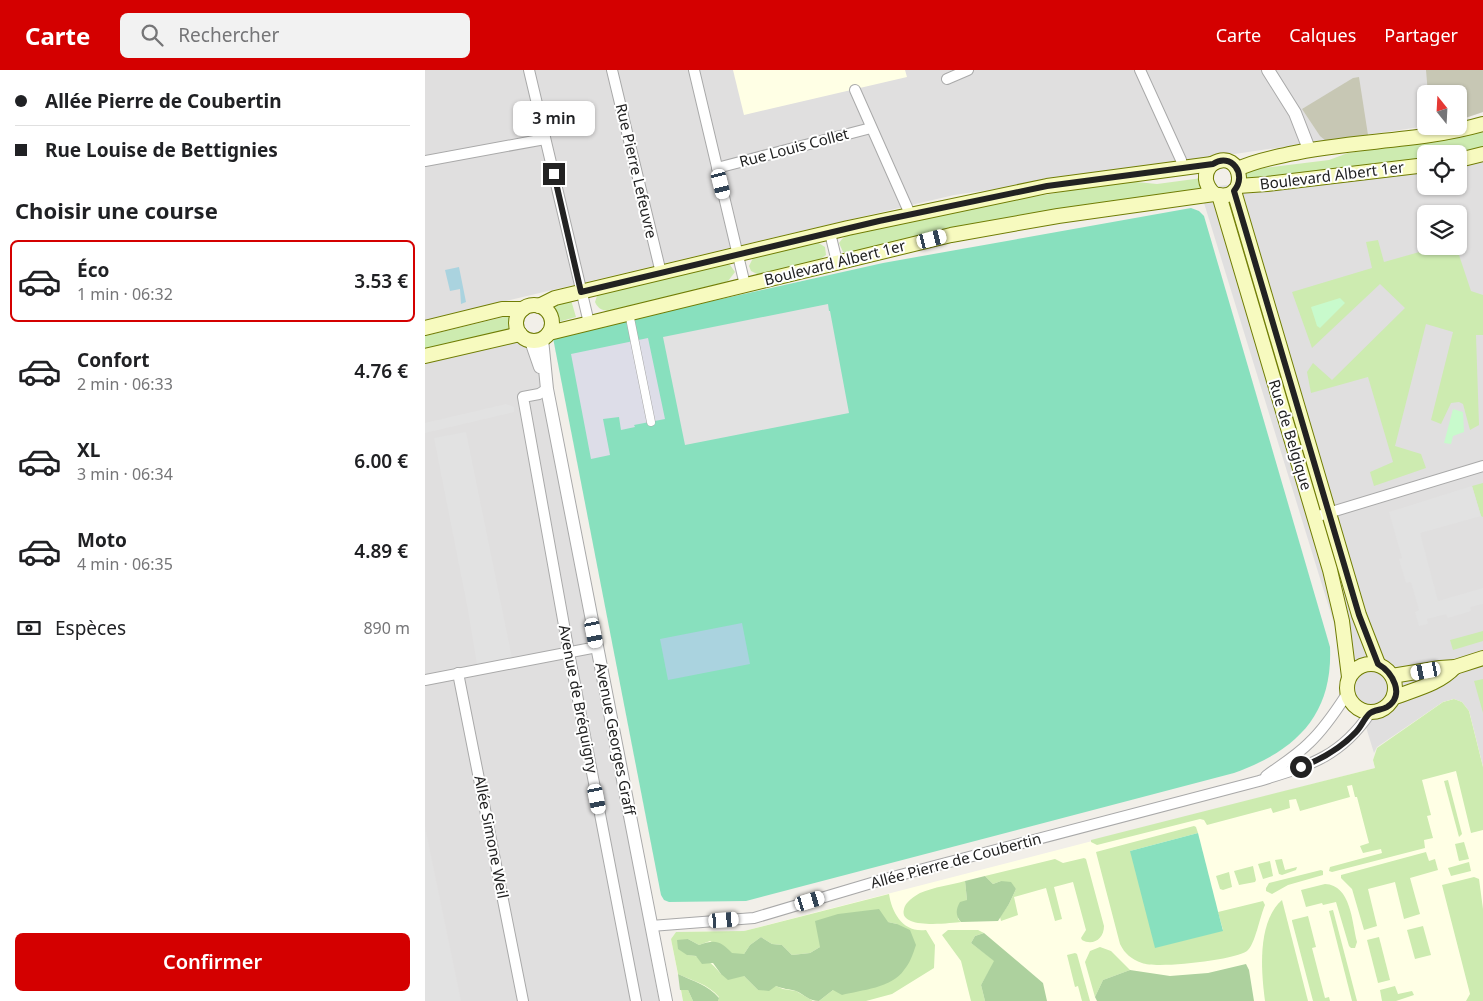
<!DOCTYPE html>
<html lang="fr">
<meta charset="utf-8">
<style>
:root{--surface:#fff;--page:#f2f2f2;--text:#202124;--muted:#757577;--line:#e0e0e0;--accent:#d40000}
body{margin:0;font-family:"Noto Sans",sans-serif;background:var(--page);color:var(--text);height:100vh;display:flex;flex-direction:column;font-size:19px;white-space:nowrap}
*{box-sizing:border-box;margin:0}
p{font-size:16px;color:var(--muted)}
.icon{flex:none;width:28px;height:28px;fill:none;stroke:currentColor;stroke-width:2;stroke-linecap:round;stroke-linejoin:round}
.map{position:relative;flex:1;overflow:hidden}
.drawer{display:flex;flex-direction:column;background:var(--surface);width:425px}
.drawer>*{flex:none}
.top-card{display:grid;align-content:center;height:110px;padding:0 15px;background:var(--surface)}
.needle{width:32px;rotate:342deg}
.controls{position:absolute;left:992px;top:15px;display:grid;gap:10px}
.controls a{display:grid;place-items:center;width:50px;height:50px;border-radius:8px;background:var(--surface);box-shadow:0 1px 4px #0004;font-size:25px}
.end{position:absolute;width:22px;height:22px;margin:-11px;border:6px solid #222;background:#fff;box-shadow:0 0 0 2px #fff}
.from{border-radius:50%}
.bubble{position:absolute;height:35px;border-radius:8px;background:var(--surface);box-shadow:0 1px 4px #0004;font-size:16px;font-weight:600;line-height:35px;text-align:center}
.car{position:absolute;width:15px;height:30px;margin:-15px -8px;border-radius:6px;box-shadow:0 0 4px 1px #0007;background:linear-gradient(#fff 24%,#345 0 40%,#fff 0 76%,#345 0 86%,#fff 0)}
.top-card b{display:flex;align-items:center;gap:18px;height:48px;font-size:19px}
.top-card b+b{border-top:1px solid var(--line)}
.top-card i{width:12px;height:12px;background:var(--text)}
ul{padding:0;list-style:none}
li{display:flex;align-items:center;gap:15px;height:82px;margin:0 10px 8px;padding:0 5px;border:2px solid transparent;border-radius:8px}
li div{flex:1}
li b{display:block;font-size:19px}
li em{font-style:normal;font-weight:600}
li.selected{border-color:var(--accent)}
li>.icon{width:45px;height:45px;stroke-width:1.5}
h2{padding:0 15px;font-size:22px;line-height:60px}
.pay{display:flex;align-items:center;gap:12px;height:55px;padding:0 15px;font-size:19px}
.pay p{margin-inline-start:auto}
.primary-button{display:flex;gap:10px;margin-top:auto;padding:10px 15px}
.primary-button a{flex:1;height:58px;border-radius:8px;background:var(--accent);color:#fff;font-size:20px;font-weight:600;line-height:58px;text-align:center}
header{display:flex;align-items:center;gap:30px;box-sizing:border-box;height:70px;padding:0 25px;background:var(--accent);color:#fff}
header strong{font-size:24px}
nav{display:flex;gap:28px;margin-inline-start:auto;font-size:18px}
.search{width:350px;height:45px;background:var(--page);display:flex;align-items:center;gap:12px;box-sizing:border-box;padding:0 18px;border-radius:8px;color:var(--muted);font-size:19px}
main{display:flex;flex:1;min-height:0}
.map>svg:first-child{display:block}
.residential{fill:#e0dfdf;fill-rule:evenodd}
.education{fill:#ffffe5}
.construction{fill:#c7c7b4}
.grass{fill:#cdebb0}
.forest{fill:#add19e}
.park{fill:#c8facc}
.pitch{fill:#88e0be}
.parking{fill:#e2e2e2}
.plaza{fill:#dddde8}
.water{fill:#aad3df}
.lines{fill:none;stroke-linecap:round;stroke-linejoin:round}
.pedestrian-casing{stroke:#a9a9a9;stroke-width:9}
.minor-casing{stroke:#a9a9a9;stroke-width:12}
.tertiary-casing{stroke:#a9a9a9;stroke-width:14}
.secondary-casing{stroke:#707d05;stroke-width:16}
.pedestrian{stroke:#fff;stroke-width:8}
.minor{stroke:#fff;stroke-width:10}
.tertiary{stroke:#fff;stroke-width:12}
.secondary{stroke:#f7fabf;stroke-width:14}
.route{stroke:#222;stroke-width:6}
.labels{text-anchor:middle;stroke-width:4;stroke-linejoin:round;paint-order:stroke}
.street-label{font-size:15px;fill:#222;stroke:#fff}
</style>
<header>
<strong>Carte</strong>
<div class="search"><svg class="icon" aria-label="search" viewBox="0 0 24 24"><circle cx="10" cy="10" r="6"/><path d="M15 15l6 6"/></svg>Rechercher</div>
<nav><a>Carte</a><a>Calques</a><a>Partager</a></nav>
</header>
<main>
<section class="drawer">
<div class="top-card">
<b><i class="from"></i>Allée Pierre de Coubertin</b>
<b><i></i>Rue Louise de Bettignies</b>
</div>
<h2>Choisir une course</h2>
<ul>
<li class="selected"><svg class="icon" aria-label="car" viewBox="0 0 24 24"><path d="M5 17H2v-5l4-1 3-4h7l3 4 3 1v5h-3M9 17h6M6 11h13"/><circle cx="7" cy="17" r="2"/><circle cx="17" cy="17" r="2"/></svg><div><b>Éco</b><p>1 min · 06:32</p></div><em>3.53 €</em></li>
<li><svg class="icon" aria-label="car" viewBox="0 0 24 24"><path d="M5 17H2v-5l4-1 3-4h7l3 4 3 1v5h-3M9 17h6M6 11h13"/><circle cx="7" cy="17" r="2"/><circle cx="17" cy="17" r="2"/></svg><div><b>Confort</b><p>2 min · 06:33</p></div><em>4.76 €</em></li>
<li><svg class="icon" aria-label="car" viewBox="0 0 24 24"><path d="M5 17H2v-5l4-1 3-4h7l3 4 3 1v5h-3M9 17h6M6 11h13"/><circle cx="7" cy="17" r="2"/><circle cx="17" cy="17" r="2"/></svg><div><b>XL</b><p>3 min · 06:34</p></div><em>6.00 €</em></li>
<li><svg class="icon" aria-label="car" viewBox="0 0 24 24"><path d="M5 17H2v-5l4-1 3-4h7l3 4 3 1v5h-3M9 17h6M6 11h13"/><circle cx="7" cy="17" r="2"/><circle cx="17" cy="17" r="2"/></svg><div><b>Moto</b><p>4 min · 06:35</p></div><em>4.89 €</em></li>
</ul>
<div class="pay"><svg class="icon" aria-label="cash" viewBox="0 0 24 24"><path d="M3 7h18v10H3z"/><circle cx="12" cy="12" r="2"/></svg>Espèces<p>890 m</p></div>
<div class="primary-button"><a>Confirmer</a></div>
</section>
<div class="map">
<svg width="1058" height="931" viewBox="0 0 1058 931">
<rect width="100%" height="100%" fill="#f2efe9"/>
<g class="residential">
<polygon points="0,0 1058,0 1058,42 1034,50 1034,24 1001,24 1002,56 529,125 0,250"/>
<path d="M 1058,78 L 1058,697 L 1044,641 L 1029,629 L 1018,632 L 952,677 L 949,683 L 779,133 L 780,120 L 785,117 L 1001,90 L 1001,116 L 1034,116 L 1034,85 ZM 1001,144 L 1034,144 L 1034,176 L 1001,176 Z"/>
<polygon points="88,260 110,275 234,931 0,931 0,281"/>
</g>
<g class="education">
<polygon points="308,0 480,0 482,7 319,45"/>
<polygon points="1029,629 1037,632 1044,641 1058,697 1058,931 258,931 246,869 251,862 319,861 950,698 948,690 952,678 1018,632"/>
</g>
<g class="construction">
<polygon points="1001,0 1058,0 1058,42 1034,50 1034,24 1003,24"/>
<polygon points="934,7 943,65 901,71 895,66 877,39 928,8"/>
</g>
<g class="grass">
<polygon points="1058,59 1058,78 1034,84 1001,84 1001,90 815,113 815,101 904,90 923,83 1033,67"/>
<polygon points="777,108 780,120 426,184 418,182 414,173 417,169 421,166 548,137 701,111 732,114"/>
<polygon points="953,170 959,192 1005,179 1008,182 1031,176 1046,221 1058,225 1058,265 1051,265 1054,355 1045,360 1038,334 1034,332 1026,333 1016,354 1006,350 1028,262 1001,254 970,376 996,384 1001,398 949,416 945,402 968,392 943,307 886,323 882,302 888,293 907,310 980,238 955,214 887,278 867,222 947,198 941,172"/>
<polygon points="392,172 400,177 401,185 393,191 334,205 326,201 324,196 328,188"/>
<path d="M 299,193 L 305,195 L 310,202 L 303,211 L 297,213 L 186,241 C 178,241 173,239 170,232 L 173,223 Z"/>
<polygon points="146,230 151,247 133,252 132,245 126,236"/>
<polygon points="87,245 88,260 0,281 0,266"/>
<polygon points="1058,413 1058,447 1056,446 1047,416"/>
<polygon points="1058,561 1058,571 1028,580 1025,570"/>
<polygon points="1058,609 1058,643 1049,611"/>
<polygon points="1029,629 1037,632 1044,641 1058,697 1058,760 1046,763 1031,701 997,710 1006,745 1002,746 1008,768 999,770 1000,778 907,802 904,801 905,797 957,783 956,779 938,783 935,776 944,773 932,727 930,727 927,715 922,716 925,727 875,741 871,729 864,730 865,738 848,743 846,738 782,755 779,750 775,749 672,775 666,772 666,770 950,698 948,690 952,678 1018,632"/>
<polygon points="1023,710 1037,764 1034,767 1019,711"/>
<path d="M 769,756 L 771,757 L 773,763 L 705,781 L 798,860 L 793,842 L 838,831 L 840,835 C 835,846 830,875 822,881 C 811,890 731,899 717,893 C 706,889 700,884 695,874 L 671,782 Z"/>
<polygon points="1039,772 1044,789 1034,791 1030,774"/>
<polygon points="1001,782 1004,791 1010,789 1013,800 985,808 995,844 979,849 970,812 943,819 952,856 939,860 927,819 916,808 916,805"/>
<path d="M 659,788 L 661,789 L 679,856 C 679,869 668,876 657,870 L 656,868 L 661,860 L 648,812 L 629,817 L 637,849 L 630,851 L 621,818 L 589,827 L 593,845 L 576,851 L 575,847 L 584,834 L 591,819 L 576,811 L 568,814 L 560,806 L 630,789 L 638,793 Z"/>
<polygon points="857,789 860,800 872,797 871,800 857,805 854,804 850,790"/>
<polygon points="845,791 848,806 838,809 833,794"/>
<polygon points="1044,792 1046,801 1026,806 1023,798"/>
<polygon points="828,796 831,810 830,812 814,815 809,801"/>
<polygon points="896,800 898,801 898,805 863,815 847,824 841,821 841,818 844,813"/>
<polygon points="804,802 807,817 798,820 795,819 791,806"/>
<polygon points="1049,807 1054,809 1058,839 1058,931 1041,931 1045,924 1017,815"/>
<path d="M 540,811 L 542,830 L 533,849 L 536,852 C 525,853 473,860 479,839 C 480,832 490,826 495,823 C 509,817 526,815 540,811 Z"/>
<path d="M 900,814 C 926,815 927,852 932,872 L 930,878 L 926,878 L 924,876 L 911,832 L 898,835 L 897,833 L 881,837 L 876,820 Z"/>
<path d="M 464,824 C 467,843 478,863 501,860 L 510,875 L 509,898 L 467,924 L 441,931 L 394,931 L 408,920 L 472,854 L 463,852 L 395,877 L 385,883 L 367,885 L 357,875 L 347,874 L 336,867 L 325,875 L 319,884 L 307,884 L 285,871 L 274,875 L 263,869 L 262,885 C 279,886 286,892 296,904 L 319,906 L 333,920 L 351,916 L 358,919 L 371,921 L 388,931 L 293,931 L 294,927 C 283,914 268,911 253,904 L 246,869 L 251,862 L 319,861 Z"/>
<path d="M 857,830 L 883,931 L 840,931 C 836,901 832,852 857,830 Z"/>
<polygon points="908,840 932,931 927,931 904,841"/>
<polygon points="883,846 891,877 887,878 900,928 904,927 905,931 888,931 867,851 867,850"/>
<polygon points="998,856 1006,885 990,889 982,860"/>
<polygon points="523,860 553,860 559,863 550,866 546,873 570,891 556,915 560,931 546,931 536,891 517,865"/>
<polygon points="954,867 965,910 953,913 942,870"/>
<polygon points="675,877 686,881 705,900 678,910 670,927 660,892 665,881"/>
<polygon points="650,883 652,884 665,931 657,931 653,916 650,917 642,885"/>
<polygon points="970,916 973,924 987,921 989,925 971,931 957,931 955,920"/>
<polygon points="256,920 263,920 268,931 258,931"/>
</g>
<g class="forest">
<path d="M 560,806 L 568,814 L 576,811 L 586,812 L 591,819 L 584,834 L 573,851 L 536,852 C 530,845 531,839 535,832 L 542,830 L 540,811 Z"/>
<path d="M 454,839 L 463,852 L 472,854 L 485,860 L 491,875 C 488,884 485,893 479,900 C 467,918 436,920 417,925 L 408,920 L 394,931 C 384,931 380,925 371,921 C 364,919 358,919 351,916 L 344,921 L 333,920 L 319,906 L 303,910 L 296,904 L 288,893 L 277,894 L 271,886 L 262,885 L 253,879 L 252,870 L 263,869 L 274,875 C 291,869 295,871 307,883 L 319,884 L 325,875 L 336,867 L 347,874 L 357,875 L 367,885 L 385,883 L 395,877 L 390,851 L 413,844 Z"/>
<polygon points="559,863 618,913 622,931 560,931 556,915 569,891 546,873 550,866"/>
<polygon points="821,894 824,900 829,931 672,931 670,927 678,910 705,900 745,906 783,903"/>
<path d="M 253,904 C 268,911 283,915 294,928 L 293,931 L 268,931 L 263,920 L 255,920 Z"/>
</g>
<g class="park">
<polygon points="915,228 920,233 895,258 892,256 886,237"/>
<polygon points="1028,339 1038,342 1039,362 1028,366 1026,374 1019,373"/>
</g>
<g class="pitch">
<path d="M 766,138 L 774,141 L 779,146 L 905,577 C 908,646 870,681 809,703 L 321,831 L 244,832 L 239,830 L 236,825 L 128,268 L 130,266 L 458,193 Z"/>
<polygon points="773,763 798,861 730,878 705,781"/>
</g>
<g class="parking">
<polygon points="403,234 404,241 405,241 424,343 260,375 238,267"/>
<polygon points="81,334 89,337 89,342 0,363 0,353"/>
<polygon points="41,362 88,593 53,600 43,540 9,368"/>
<polygon points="1047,416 1056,446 995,463 1013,531 1058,518 1058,534 1045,537 1046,541 1023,548 1021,544 1002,549 1003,554 994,556 990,542 994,540 986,512 981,513 974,489 977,488 964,442"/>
<polygon points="0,757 36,931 0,931"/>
</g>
<polygon class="plaza" points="223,268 240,349 209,355 210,357 196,360 194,347 178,349 185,385 166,389 146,284"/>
<g class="water">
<polygon points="34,197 41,232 36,234 35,219 25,221 20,200"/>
<polygon points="317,553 325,594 243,610 235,569"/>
</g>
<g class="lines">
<g class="pedestrian-casing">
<polyline id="pedestrian" points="204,243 226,352"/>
</g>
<g class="minor-casing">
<g id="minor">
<polyline points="104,0 164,253"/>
<polyline points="187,0 236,203"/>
<polyline points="269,0 320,215"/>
<polyline points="715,0 756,90 757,97"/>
<polyline points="522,9 543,0"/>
<polyline points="430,20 485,144"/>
<polyline points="0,91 120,69"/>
<polyline points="292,98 446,58"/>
<polyline points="405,163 412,192"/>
<polyline points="122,319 114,324 98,327 144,583 211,931"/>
<polyline points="890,447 1058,396"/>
<polyline points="33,603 98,931"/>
<polyline points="0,610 172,577"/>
<path d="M 841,706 C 856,695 871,686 884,673 C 899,659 911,641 922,624"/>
<path d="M 226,856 L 329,848 L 460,809 L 834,711 C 882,696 915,688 945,643"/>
</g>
</g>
<g class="tertiary-casing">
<g id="tertiary">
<polyline points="843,0 870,43 884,79"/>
<polyline points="117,269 122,319 241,931"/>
<polyline points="106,271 115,297"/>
</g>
</g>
<g class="secondary-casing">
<g id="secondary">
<polyline points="1034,90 1058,84"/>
<path d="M 787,94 C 778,103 779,114 789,124"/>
<path d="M 813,99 C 829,91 847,88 864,84 C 928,70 996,72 1058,54"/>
<polyline points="813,116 842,114 1001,95"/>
<polyline points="809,121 934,545 953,594"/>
<polyline points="794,125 905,500 917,551 924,607"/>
<circle cx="109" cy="253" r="18"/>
<path d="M 114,236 L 130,228 L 423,158 L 622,116 L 787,94 C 819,75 826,136 789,124 L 633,146 L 526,165 L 124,263"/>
<polyline points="0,258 77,239 98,239"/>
<polyline points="0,286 95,264"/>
<circle cx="946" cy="618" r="24"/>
<polyline points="967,606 1015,598 1030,597 1058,588"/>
<path d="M 970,627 C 991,619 1014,614 1030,597"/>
</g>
</g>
<use href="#pedestrian" class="pedestrian"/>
<use href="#minor" class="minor"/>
<use href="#tertiary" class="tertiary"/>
<use href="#secondary" class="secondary"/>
</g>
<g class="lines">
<path class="route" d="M 129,104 L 156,222 L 454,151 L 622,116 L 788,94 C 806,82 823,104 809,121 L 934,545 L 953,594 C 967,602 981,625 962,637 C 957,640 948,640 944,644 C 939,649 936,657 931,662 C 915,679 897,689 876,697"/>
</g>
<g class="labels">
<g class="street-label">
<text transform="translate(369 78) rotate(-15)" y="5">Rue Louis Collet</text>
<text transform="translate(211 101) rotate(77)" y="5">Rue Pierre Lefeuvre</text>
<text transform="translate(907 106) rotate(-7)" y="5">Boulevard Albert 1er</text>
<text transform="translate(410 193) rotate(-14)" y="5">Boulevard Albert 1er</text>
<text transform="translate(865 365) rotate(73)" y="5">Rue de Belgique</text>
<text transform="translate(153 629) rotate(79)" y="5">Avenue de Bréquigny</text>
<text transform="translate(190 669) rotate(79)" y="5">Avenue Georges Graff</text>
<text transform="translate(66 767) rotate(79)" y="5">Allée Simone Weil</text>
<text transform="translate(531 791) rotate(-15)" y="5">Allée Pierre de Coubertin</text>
</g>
</g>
</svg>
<div class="controls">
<a><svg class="needle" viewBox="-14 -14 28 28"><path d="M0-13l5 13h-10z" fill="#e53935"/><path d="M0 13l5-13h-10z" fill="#757577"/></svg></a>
<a><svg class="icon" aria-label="locate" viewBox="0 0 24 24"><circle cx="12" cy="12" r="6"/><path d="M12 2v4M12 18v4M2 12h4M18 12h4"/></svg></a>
<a><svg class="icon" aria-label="layers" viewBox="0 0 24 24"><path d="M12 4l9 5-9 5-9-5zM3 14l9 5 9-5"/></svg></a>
</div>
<i class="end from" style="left:876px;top:697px"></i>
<i class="end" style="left:129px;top:104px"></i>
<div class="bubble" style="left:88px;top:31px;width:82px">3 min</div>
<i class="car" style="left:296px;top:114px;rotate:166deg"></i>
<i class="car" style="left:507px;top:169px;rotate:76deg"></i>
<i class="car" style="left:169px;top:563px;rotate:169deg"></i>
<i class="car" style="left:1001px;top:601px;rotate:259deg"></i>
<i class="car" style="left:172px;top:729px;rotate:169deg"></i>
<i class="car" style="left:385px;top:831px;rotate:73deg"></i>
<i class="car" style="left:299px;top:850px;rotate:86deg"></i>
</div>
</main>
